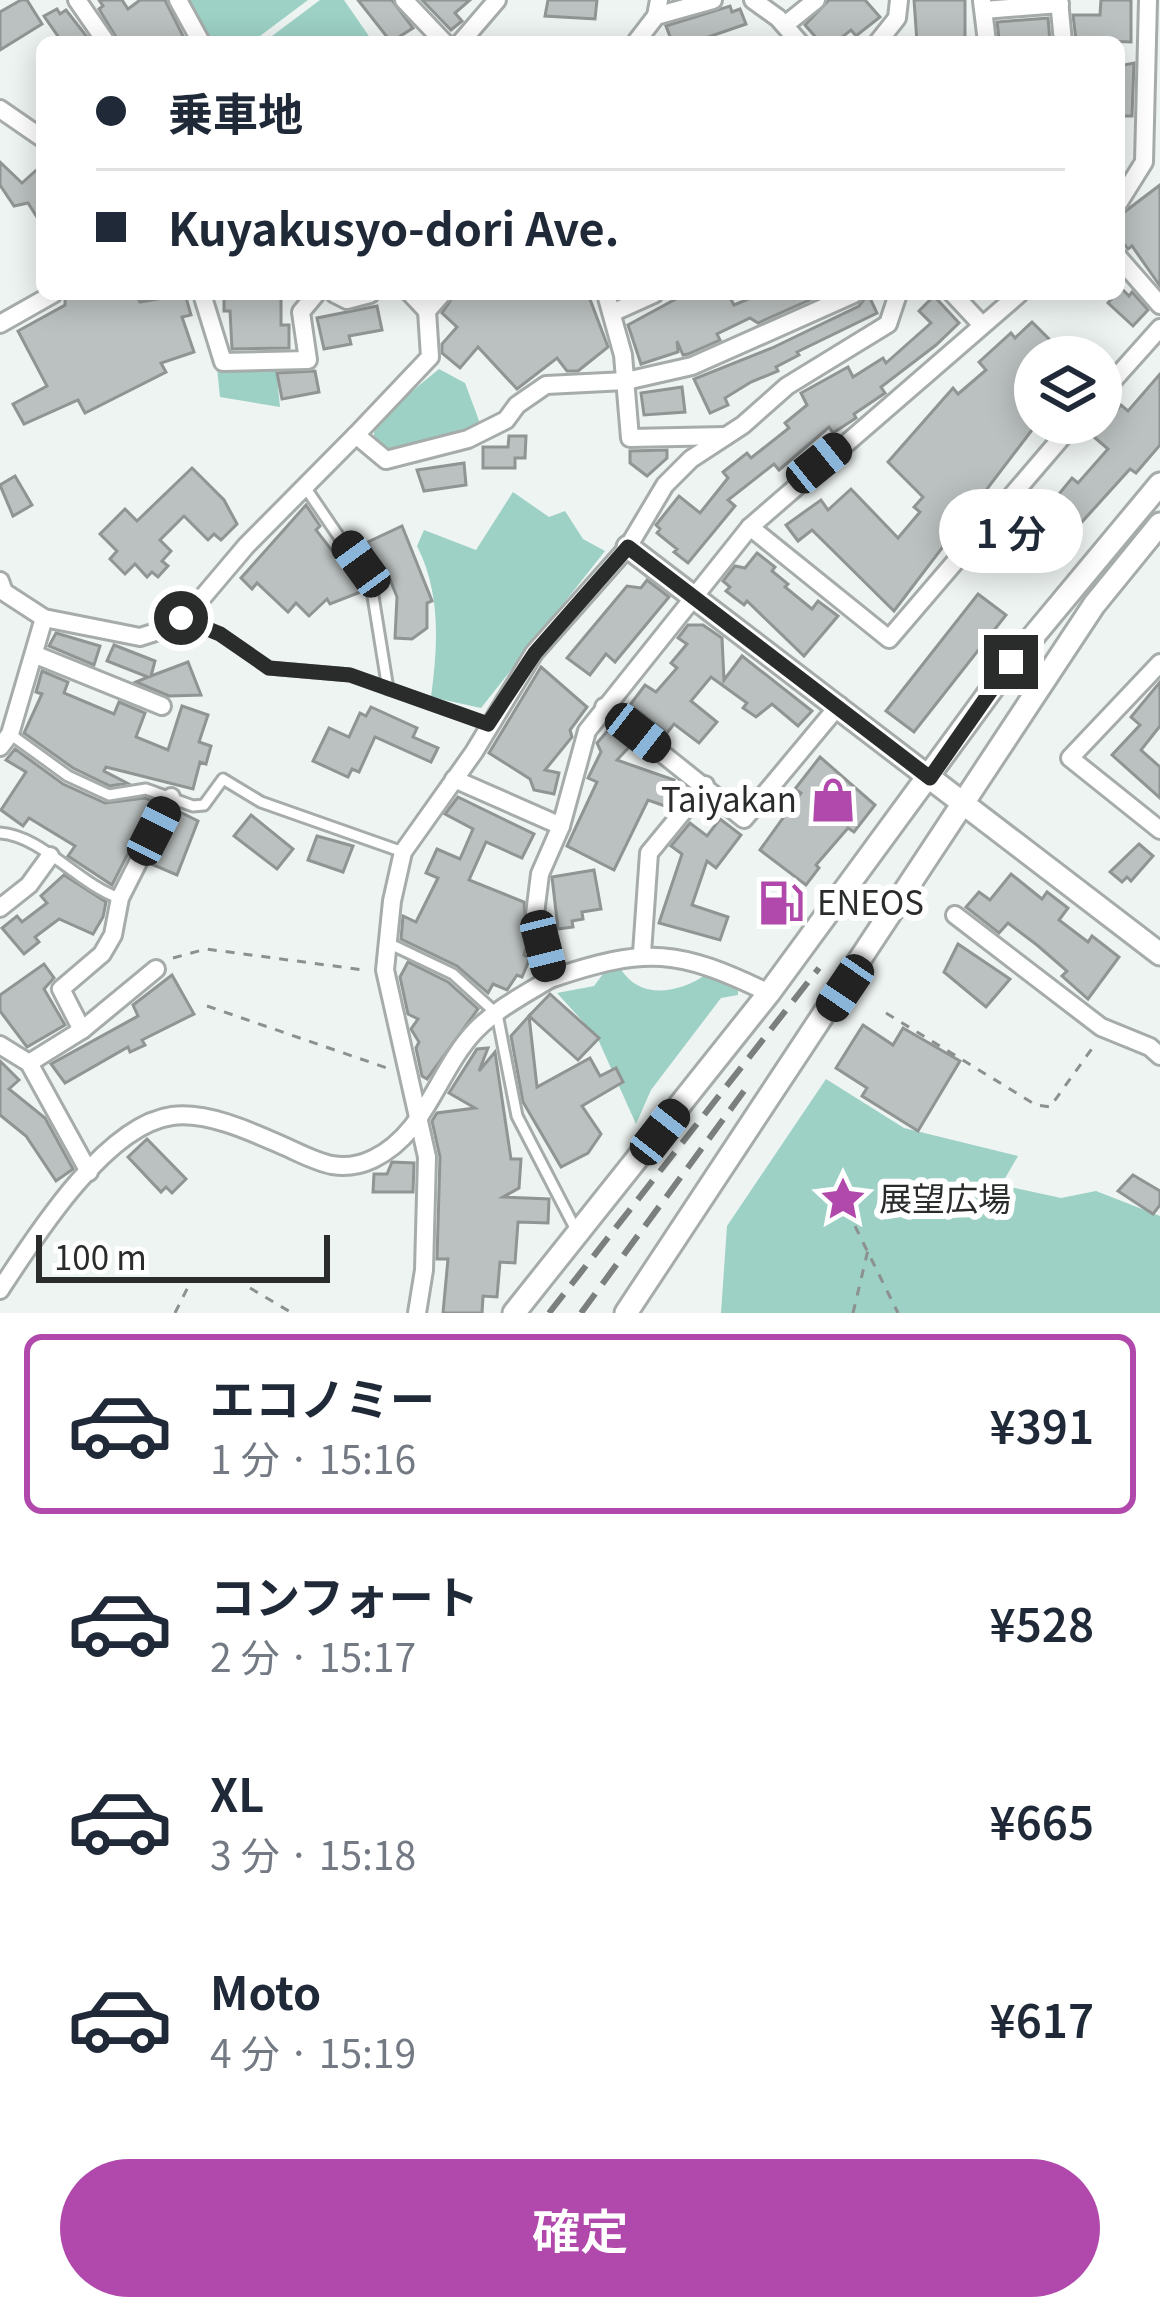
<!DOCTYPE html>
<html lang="ja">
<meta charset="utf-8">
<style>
:root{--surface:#fff;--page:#f6f6f7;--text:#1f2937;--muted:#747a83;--line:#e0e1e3;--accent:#b149ac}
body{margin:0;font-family:Georgia,"Noto Sans JP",serif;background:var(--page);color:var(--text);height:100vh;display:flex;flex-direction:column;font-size:45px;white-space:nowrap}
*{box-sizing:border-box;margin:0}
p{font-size:39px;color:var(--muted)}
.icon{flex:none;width:66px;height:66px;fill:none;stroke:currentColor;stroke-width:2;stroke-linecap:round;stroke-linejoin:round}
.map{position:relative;height:1313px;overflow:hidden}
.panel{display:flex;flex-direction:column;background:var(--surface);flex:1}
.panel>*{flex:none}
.guide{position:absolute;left:36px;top:36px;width:1089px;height:264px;border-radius:18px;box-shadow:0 6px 30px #0003;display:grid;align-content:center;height:264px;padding:0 60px;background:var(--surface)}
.tools{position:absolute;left:1014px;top:336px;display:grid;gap:24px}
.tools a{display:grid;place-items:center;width:108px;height:108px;border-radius:50%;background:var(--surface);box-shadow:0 6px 30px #0003;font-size:60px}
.scale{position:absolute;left:36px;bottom:30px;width:294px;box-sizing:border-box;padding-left:12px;border:6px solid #2a2c2c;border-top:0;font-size:33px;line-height:42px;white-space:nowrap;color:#2a2c2c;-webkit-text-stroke:9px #fff;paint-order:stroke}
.end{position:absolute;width:54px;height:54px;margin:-27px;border:15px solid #2a2c2c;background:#fff;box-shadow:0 0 0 6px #fff}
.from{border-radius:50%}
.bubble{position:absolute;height:84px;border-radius:42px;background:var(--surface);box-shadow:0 6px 30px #0003;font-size:39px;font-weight:600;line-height:84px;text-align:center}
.car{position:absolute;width:36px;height:72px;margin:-36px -18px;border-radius:15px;box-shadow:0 0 9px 3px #0007;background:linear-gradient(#222 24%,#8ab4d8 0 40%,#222 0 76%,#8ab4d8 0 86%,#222 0)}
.guide b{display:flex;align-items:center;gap:42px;height:114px;font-size:45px}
.guide b+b{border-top:3px solid var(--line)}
.guide i{width:30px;height:30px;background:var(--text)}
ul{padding:21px 0 0;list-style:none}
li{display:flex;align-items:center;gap:36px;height:180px;margin:0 24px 18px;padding:0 36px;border:6px solid transparent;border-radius:18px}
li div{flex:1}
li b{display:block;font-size:45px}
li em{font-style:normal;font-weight:600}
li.active{border-color:var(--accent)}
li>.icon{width:108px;height:108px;stroke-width:1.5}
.cta{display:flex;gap:24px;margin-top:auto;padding:24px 60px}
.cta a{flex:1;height:138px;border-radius:72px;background:var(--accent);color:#fff;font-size:48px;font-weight:600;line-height:138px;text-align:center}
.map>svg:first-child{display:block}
.green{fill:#9dd1c5}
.building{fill:#bbc1c0;stroke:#909593;stroke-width:3}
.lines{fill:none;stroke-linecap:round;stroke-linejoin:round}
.service-casing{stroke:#a6acaa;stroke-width:15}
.minor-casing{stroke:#a6acaa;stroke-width:22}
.tertiary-casing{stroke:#a6acaa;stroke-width:27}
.path{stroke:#8c908f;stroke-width:3;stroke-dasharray:9 9;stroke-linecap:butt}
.service{stroke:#fff;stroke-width:9}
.minor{stroke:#fff;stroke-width:16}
.tertiary{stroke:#fff;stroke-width:21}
.rail{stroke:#7b7f7e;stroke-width:6;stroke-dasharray:24 12;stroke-linecap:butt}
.route{stroke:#2a2c2c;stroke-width:15}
.labels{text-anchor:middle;stroke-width:12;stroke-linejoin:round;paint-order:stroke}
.poi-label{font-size:33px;fill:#2a2c2c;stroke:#fff;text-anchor:start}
</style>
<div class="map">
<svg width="1160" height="1313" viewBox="0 0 1160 1313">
<rect width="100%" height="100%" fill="#eef4f2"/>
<g class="green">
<polygon points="182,0 308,0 252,42 206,42"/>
<polygon points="320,0 344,0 373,42 264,42"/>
<polygon points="276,367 280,407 220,397 217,368"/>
<polygon points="439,369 465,383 481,426 429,443 388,449 374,438 374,432 394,406"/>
<path d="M 513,492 L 549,517 L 565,511 L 583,539 L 605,551 L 481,708 L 431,697 C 438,645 441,593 417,546 L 424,530 L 476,550 Z"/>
<path d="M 620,968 C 640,1001 679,993 707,974 L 738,988 L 738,995 L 721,998 L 651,1090 L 636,1124 L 597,1037 L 557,993 L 594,986 L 606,970 Z"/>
<polygon points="826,1079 904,1128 1018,1156 1001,1185 1061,1198 1096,1191 1160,1216 1160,1313 721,1313 727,1226"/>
</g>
<g class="building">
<polygon points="21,0 27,0 42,24 0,50 0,12"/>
<polygon points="99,0 122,0 128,9 140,0 165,0 186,42 119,42 99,9 103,6"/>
<polygon points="358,0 392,0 413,28 391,42"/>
<polygon points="422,0 470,0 455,13 462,21 451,30"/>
<polygon points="548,0 597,0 595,19 545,16"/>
<polygon points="829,0 865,0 880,17 856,36 851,30 836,42 820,42 805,25"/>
<polygon points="914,0 965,0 965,41 917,42"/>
<polygon points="1101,0 1131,0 1131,42 1076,40 1073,15 1100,15"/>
<polygon points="730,6 732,12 740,9 746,24 694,42 672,42 666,26"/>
<polygon points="57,9 60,14 66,10 91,42 62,42 44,16"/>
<polygon points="1048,18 1050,42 999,38 997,22"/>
<polygon points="1134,63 1132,116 1119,116 1119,66"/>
<polygon points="0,162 22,183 42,165 42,225 28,203 14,206 0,185"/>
<polygon points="1160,185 1160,286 1132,246 1128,249 1119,238 1119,216"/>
<polygon points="1121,288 1129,296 1132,292 1148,310 1133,326 1108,303"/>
<polygon points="73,294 135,294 140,302 185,294 191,315 182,317 194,352 161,363 166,372 85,413 78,400 24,424 13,404 47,386 18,331 65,305 65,298"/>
<polygon points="281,294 281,325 289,325 289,348 232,349 230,311 224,311 224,296"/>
<polygon points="455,294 588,294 608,347 578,371 567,371 557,358 517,389 478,347 460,368 442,353 442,344 457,327 442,313"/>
<polygon points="685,294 728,294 734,305 760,294 823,294 758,323 750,318 717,334 720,340 688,354 683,355 677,341 678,352 641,364 628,325"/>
<polygon points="868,294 877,313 797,352 799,355 776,367 778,371 751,382 725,398 728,405 710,413 694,379 772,348 859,306"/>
<polygon points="934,296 959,323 936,345 881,387 885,393 854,414 856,418 833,433 829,427 779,470 774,464 728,500 735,506 688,563 674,552 677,549 657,533 660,529 656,525 679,496 700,513 728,478 723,472 747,453 751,458 789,428 785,423 807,405 801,393 848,367 853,377 883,358 886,363 931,323 919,311"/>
<polygon points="377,306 382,330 349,336 351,344 324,349 317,318"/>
<polygon points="1032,322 1050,340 1035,354 1035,426 894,611 812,530 798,541 786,525 821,500 828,510 851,489 898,538 920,512 914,507 923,497 888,462 953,388 958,394 986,370 979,362 1011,333 1015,338"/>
<polygon points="315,371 319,392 282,399 277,373"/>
<polygon points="1160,374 1160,445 1136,473 1130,469 1081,523 1077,519 1032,571 1005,548 1023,528 1028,532 1072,478 1078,483 1108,449 1094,437 1121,405 1128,411"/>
<polygon points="682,387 685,412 644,415 641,393"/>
<polygon points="509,436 526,436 525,458 515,458 515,468 483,468 483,447 508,447"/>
<polygon points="667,450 667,458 647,476 630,463 630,451"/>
<polygon points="464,463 466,485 424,491 417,470"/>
<polygon points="192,468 224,500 237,524 221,540 214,534 208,540 184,516 160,540 171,551 162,561 168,566 158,577 152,572 147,577 135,564 125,574 110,559 117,551 100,534 125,509 137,521"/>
<polygon points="15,476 32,505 13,516 0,485"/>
<polygon points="306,505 320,526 316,530 363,591 330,604 327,599 309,616 296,603 288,612 257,583 252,589 241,578"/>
<polygon points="402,526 432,601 427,603 427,628 412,639 395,638 397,597 389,577 380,582 362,554 371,549 368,542"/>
<polygon points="757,553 775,567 772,571 788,584 785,587 812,609 818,601 838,616 804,656 747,601 744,605 726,591 730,587 723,581 735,566 745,568"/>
<polygon points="647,580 669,597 615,662 606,654 590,675 567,658 627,586 641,588"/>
<polygon points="978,594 1006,615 914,732 886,711"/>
<polygon points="688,625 703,625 722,638 724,680 742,656 812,711 798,726 772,704 756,717 743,708 747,703 711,677 691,701 717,722 699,743 674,724 667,733 630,705 645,685 656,692 677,668 671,663 687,644 678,638"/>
<polygon points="56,633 100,646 94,665 49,646"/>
<polygon points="114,645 155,661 151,676 188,662 201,695 169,696 136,682 148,677 107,661"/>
<polygon points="541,667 587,707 570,730 572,737 545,770 559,773 554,794 534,790 530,779 489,753"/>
<polygon points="42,671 68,682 64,693 114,714 119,702 145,713 136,737 168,750 182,706 208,715 199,742 211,746 206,764 200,762 193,789 106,767 104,771 127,783 110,786 73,768 24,733 42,694 36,692"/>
<polygon points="1160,682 1160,726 1141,750 1160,767 1160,798 1112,755 1140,725 1131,717"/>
<polygon points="371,707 417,728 413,737 438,748 431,762 375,737 359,772 352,769 348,777 313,761 329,728 349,737 360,713 366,716"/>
<polygon points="610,728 631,745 617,760 674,780 665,806 648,800 614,870 567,846 597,782 588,778 601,752 597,743"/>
<polygon points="15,749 63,784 105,803 145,798 154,802 112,885 68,856 75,846 29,818 23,826 1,810 26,772 6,760"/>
<polygon points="820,757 875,805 854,832 848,828 816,865 819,868 806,885 760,850 801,793 795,789"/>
<polygon points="458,797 534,834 522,858 486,842 469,880 524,902 528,942 524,955 530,958 522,977 517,975 507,990 493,984 488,993 457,966 401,939 403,916 416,922 438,878 426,873 437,849 460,859 473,829 445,814"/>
<polygon points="178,811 198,821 177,875 151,864"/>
<polygon points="251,815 293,849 277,869 234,836"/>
<polygon points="720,819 741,835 716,868 707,861 692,905 728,917 720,940 659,923 682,854 671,846 690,823 707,836"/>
<polygon points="317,836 353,846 343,872 308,860"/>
<polygon points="1139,844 1153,856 1131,881 1127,877 1122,882 1110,872"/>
<polygon points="594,870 601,909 582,912 583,919 572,921 573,927 558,929 552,877"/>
<polygon points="1011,874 1042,899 1047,892 1068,908 1059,920 1088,942 1092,936 1119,957 1088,999 1062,976 1067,971 1037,945 1008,923 999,933 966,907 979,892 990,900"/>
<polygon points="64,875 106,902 103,917 93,934 59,919 35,937 39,942 24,954 2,928 17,916 22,922 47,903 41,896"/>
<polygon points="958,944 1010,979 986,1007 944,972"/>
<polygon points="408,962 448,982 478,1009 427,1079 422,1076 416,1048 419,1042 411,1029 418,1019 408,1014 400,977"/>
<polygon points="44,964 54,978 44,989 65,1025 27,1047 0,1011 0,995"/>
<polygon points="172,975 194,1014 142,1040 145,1045 130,1052 128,1047 65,1083 51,1064 138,1016 133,1005"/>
<polygon points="550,994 599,1038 578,1060 529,1016"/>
<polygon points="529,1016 537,1087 590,1058 600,1076 616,1068 623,1082 582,1106 601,1134 588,1153 561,1167 523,1102 511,1036"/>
<polygon points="863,1025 893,1045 903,1028 960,1061 918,1131 862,1096 867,1088 836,1068"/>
<polygon points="488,1048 479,1071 495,1052 511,1159 521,1159 519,1188 503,1197 549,1199 548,1223 518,1222 515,1263 500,1262 497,1297 483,1296 482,1313 443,1313 448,1259 437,1259 440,1157 432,1121 437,1113 475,1108 449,1093 477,1049"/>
<polygon points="0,1061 19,1080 9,1089 45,1118 73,1169 56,1181 26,1136 0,1115"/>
<polygon points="147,1139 186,1179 172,1193 166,1187 161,1192 128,1157"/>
<polygon points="392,1162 414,1163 413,1192 373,1192 374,1174 387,1174"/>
<polygon points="1133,1175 1160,1191 1160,1205 1153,1214 1118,1191"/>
</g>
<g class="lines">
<g class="service-casing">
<g id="service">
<polyline points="305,487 371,584 388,689"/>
<polyline points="181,618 220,634 269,668 350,675 488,724"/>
<polyline points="10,734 68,776 109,795 146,789 193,806 204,805 223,779 261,802 403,852"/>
<path d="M 0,833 C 42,836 77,883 119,898"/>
<polyline points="386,942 453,974 497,1014 517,1116 576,1230"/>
</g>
</g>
<g class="minor-casing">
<g id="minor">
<polyline points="77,0 106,42"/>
<polyline points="178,0 201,42"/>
<polyline points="404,0 444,42"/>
<polyline points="753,0 778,18 799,42"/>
<polyline points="1059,0 1063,42"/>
<polyline points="982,1 987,42"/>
<polyline points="984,10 1060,4"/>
<polyline points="656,16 713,0"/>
<polyline points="785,25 816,0"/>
<polyline points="461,42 497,0"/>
<polyline points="636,42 656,16 659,0"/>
<polyline points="878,42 897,18 899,0"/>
<polyline points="0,109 42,138"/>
<polyline points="1119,202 1144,162 1148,0"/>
<polyline points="1119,258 1160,305"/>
<polyline points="202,294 223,362 308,360 301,312 316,294"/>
<polyline points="335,294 347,300 370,294"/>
<polyline points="411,294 427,311"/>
<polyline points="606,294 623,355 630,438 726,436"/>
<polyline points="953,294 982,325"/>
<polyline points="614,312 654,294"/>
<polyline points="0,324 53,294"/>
<polyline points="1101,394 1160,328"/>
<polyline points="356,435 430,357 427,311 442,294"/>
<polyline points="750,527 889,639 1074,423"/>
<polyline points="0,581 4,592 44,618 140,637 162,630 202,598 246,546 356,435 386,460 468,439 506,420 517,405 546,385 626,381 692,366 854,294"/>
<polyline points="36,655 162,706"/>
<polyline points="1160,663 1070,758 1160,830"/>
<polyline points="604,707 744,819 839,705"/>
<polyline points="0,747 10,734 44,618"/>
<polyline points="454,779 561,826"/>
<polyline points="0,908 29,885 50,856"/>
<polyline points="955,915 1101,1027 1150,1047 1160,1056"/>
<polyline points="642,953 649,853 705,785"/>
<path d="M 769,993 C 678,949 647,946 550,979 L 535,914 L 540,874 L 561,826 L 587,731 L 750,527 L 1019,294"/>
<polyline points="82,1030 61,989 102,954 113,935 120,898 171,797"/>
<polyline points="0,1045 29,1063 89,1172"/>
<polyline points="29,1063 82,1030 156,969"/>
<path d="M 0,1290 C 34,1238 105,1125 172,1116 C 208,1111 254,1133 286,1147 C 317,1161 339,1175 373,1159 C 426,1134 437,1071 475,1031 C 495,1010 525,994 550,979"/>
<polyline points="417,1313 424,1270 427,1157 385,970 392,901 403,852 474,752 534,653 628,547 665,485 691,459 743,425 787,386 888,324 898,294"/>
</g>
</g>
<g class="tertiary-casing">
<g id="tertiary">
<polyline points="628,547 1160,954"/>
<polyline points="514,1313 769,993 1011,663 1160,484"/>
<polyline points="626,1313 1094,605 1160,524"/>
</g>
</g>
<g class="path">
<polyline points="173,958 206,949 364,970"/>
<polyline points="207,1006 387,1068"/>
<polyline points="886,1013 1036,1105 1050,1107 1096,1043"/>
<polyline points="847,1210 898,1313"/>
<polyline points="250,1288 292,1313"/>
<polyline points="175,1313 191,1281"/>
<polyline points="853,1313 868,1250"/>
</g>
<use href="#service" class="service"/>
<use href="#minor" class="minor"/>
<use href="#tertiary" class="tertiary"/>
<g class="rail">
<polyline points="549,1313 819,968"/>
<polyline points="581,1313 744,1091"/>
</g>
</g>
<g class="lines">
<polyline class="route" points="181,618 220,634 269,668 350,675 488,724 535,653 628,547 930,778 1011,662"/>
</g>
<defs>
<g id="shop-bare" transform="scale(3.6)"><path d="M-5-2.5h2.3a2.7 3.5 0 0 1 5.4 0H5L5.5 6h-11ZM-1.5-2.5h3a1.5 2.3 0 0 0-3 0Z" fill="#b149ac" stroke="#fff" stroke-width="2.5" paint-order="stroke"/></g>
<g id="fuel-bare" transform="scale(3.6)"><path d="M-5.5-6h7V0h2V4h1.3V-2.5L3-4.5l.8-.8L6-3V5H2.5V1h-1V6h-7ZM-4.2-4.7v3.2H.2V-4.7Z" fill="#b149ac" stroke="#fff" stroke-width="2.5" paint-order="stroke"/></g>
<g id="sight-bare" transform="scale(3.6)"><path d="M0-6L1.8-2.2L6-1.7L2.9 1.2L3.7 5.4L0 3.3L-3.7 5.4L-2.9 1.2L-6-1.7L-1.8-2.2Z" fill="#b149ac" stroke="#fff" stroke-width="2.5" paint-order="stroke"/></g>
</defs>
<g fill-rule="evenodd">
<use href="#shop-bare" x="833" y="800"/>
<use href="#fuel-bare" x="781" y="903"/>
<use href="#sight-bare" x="843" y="1199"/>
</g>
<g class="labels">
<g class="poi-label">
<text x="797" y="812" text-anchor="end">Taiyakan</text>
<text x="817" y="915">ENEOS</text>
<text x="879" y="1211">展望広場</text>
</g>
</g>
</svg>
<div class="tools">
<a><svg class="icon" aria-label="layers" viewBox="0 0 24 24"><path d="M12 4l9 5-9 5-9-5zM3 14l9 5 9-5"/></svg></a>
</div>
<div class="scale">100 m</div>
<i class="end from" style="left:181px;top:618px"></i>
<i class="end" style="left:1011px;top:662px"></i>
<div class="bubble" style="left:939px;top:489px;width:144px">1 分</div>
<i class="car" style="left:819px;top:463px;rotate:51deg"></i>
<i class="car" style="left:361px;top:564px;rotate:324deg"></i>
<i class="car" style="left:638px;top:733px;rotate:128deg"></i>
<i class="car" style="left:154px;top:831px;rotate:27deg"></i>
<i class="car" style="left:543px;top:946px;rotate:166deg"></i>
<i class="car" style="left:845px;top:988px;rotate:214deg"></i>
<i class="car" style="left:660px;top:1132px;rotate:38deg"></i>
<div class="guide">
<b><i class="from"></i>乗車地</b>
<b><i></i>Kuyakusyo-dori Ave.</b>
</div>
</div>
<section class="panel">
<ul>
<li class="active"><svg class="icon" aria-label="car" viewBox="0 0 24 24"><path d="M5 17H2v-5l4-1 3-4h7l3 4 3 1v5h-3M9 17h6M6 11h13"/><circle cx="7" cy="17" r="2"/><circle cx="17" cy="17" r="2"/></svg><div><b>エコノミー</b><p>1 分 · 15:16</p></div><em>¥391</em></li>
<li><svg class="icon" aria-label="car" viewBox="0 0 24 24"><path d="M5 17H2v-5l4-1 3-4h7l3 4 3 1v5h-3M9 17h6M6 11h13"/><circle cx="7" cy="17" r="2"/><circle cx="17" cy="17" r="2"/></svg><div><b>コンフォート</b><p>2 分 · 15:17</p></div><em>¥528</em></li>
<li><svg class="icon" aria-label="car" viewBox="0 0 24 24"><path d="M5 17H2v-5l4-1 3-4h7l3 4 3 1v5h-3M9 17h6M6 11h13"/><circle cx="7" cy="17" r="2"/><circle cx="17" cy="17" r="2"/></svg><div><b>XL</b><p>3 分 · 15:18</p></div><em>¥665</em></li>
<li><svg class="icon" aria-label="car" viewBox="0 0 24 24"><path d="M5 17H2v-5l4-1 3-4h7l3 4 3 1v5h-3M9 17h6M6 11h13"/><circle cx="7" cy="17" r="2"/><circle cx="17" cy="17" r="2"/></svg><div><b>Moto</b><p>4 分 · 15:19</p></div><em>¥617</em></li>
</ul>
<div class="cta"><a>確定</a></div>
</section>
